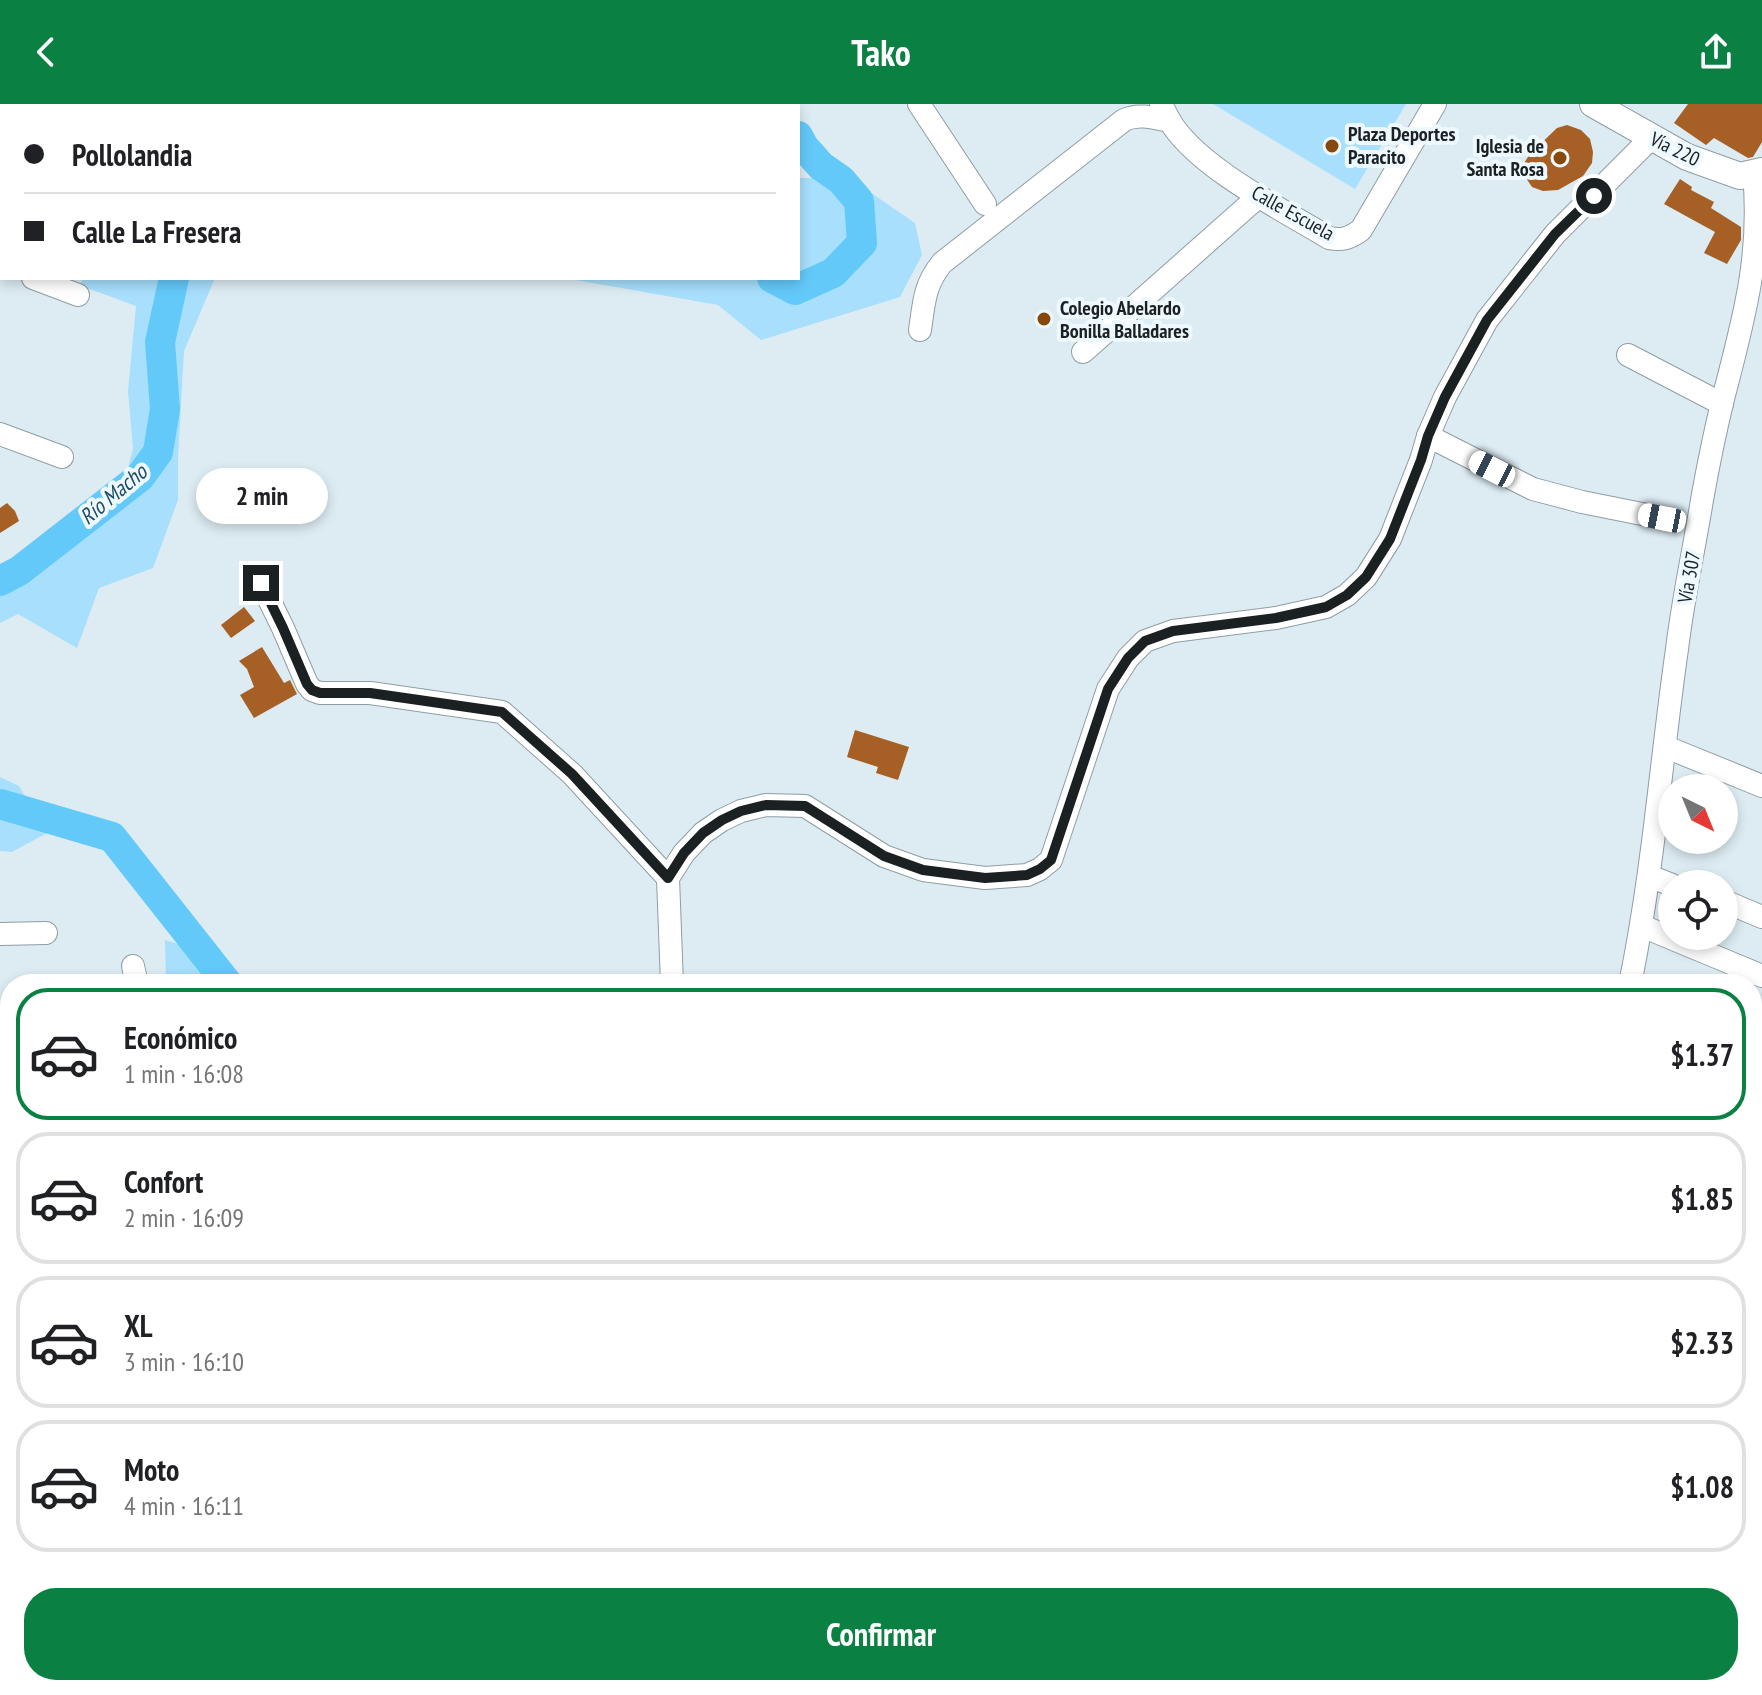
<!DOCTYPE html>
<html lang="es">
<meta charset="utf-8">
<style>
:root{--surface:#fff;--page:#f2f2f2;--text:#202124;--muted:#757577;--line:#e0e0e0;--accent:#0b8043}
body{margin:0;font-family:"PT Sans Narrow",sans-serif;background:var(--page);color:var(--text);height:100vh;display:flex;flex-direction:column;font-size:30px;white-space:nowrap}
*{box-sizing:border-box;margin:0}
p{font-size:26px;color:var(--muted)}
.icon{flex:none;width:44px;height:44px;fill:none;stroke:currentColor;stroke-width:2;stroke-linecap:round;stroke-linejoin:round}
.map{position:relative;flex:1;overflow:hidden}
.details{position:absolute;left:0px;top:870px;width:1762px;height:722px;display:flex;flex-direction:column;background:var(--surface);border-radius:32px 32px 0 0;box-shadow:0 4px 12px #0003}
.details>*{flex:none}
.hud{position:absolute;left:0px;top:0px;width:800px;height:176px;box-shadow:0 4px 12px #0003;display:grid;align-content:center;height:176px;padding:0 24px;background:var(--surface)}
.needle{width:52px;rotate:137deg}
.buttons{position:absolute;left:1658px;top:670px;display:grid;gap:16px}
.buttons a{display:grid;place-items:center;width:80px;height:80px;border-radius:50%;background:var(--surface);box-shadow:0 4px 12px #0003;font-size:40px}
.end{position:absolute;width:36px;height:36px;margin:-18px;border:10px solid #1b2023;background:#fff;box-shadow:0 0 0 4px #fff}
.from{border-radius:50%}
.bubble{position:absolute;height:56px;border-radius:28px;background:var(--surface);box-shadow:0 4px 12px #0003;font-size:26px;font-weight:700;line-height:56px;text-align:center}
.car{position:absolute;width:24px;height:48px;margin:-24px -12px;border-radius:10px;box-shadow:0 0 6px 2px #0007;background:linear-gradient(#fff 24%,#345 0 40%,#fff 0 76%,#345 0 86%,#fff 0)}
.hud b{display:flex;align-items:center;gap:28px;height:76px;font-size:30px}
.hud b+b{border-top:2px solid var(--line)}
.hud i{width:20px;height:20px;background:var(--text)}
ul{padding:14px 0 0;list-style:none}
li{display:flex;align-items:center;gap:24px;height:132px;margin:0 16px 12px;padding:0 8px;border:4px solid var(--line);border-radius:32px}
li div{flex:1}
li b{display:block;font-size:30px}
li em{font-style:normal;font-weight:700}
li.active{border-color:var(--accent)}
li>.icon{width:72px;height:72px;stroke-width:1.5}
.cta{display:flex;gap:16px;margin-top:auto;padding:16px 24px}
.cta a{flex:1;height:92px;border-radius:32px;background:var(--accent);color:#fff;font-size:32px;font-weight:700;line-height:92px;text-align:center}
header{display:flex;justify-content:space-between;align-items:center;height:104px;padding:0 24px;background:var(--accent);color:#fff;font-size:36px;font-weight:700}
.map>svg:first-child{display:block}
.green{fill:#a7dffc}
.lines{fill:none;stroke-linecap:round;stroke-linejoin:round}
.river{stroke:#63c9f9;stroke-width:30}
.building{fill:#a66025}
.minor-casing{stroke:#8f9da4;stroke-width:24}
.major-casing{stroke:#8f9da4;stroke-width:28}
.minor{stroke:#fff;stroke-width:22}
.major{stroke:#fff;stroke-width:26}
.route{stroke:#1b2023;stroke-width:10}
.poi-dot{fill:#86480b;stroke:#edf8ff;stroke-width:3}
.labels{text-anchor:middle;stroke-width:8;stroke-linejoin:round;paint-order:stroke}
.poi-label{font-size:20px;font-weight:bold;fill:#1b2023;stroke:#edf8ff;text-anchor:start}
.street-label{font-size:20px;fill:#1b2023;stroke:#edf8ff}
.water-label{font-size:22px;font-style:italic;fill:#204c60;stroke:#edf8ff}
</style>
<header><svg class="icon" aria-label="back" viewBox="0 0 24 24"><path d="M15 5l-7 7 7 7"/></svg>Tako<svg class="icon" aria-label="share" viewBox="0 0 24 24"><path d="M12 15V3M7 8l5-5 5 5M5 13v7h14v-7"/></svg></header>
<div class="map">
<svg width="1762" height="1591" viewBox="0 0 1762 1591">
<rect width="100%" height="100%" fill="#ddecf3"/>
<g class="green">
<polygon points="0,0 184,0 185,2 2,2 2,75 0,74"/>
<polygon points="1213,0 1406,0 1355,85"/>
<polygon points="798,74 837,74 867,86 915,119 922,151 900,193 761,236 718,201 564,174 798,174"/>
<polygon points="84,174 215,174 184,247 178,353 178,396 153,464 99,484 77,544 18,510 0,519 0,472 45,455 90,426 124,379 133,345 128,287 136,202 79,181"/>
<polygon points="0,673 19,682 47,729 12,748 0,747"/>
<polygon points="165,836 188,843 216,880 166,880"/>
<polygon points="0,1024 10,1024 10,1075 0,1074"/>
<polygon points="10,1249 10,1582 31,1582 28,1591 0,1591 0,1281"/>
</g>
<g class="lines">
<g class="river">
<polyline points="780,0 781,2"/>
<polyline points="772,174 795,186 833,169 862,139 859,97 841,76 821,62 804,43 798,32"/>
<polyline points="0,477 19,467 140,373 158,348 165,305 160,238 174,174"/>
<polyline points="0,700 112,733 228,880"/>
<polyline points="0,1321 10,1299"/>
<polyline points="0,1328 10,1383"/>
<polyline points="0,1587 10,1564"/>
</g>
</g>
<g class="building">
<polygon points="1688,0 1762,0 1762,38 1753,53 1748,54 1714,34 1706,41 1674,19"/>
<polygon points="1567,21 1581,26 1590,35 1593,48 1592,59 1583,72 1558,86 1543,87 1532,83 1524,71 1524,59 1530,50 1557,24"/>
<polygon points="1680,75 1692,83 1691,86 1714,98 1711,104 1741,123 1741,136 1727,160 1704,149 1715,128 1664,100"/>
<polygon points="7,399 15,407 19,417 0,429 0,404"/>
<polygon points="244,503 255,517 231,534 221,521"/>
<polygon points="262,543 284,579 290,576 297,590 254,614 240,591 254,583 247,565 239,557"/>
<polygon points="855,626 909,643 898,676 876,669 878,663 847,653"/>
</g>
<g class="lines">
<g class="minor-casing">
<g id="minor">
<polyline points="919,0 985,100"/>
<path d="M 1161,0 C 1165,7 1168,15 1173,22 C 1203,66 1283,106 1329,134 C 1342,137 1350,134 1361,126 L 1435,0"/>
<polyline points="0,162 2,163"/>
<polyline points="33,174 78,191"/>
<path d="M 920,226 C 924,199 924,181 942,159 L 1124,16 C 1139,9 1154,14 1170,17"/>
<polyline points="1083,248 1259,92"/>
<polyline points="1628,251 1722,300"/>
<polyline points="0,330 62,353"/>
<polyline points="1428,332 1533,385 1582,398 1662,414"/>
<polyline points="261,479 283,524 307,580 312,586 320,589 370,589 502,608 572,670 668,774"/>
<polyline points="1666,643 1762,682"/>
<polyline points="1649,772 1672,781"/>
<polyline points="1724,797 1762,813"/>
<polyline points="1642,822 1762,872"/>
<polyline points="0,830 46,829"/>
<polyline points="133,862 137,880"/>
<polyline points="672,880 668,774 684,749 703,729 722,716 741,707 766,701 805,702 884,752 923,766 985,774 1027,771 1040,765 1051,756 1108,585 1128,554 1145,537 1173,527 1276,514 1326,503 1347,491 1366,473 1390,435 1421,356 1428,332 1445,293 1487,216 1555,130 1651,34"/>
<path d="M 1630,880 C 1653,769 1661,657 1677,545 C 1683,495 1694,445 1702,396 C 1708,362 1715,328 1723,295 C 1743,218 1762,152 1754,70"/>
<polyline points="1752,995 1762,1000"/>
<polyline points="0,1022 10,1021"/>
<polyline points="0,1201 10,1176"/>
<polyline points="654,1582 680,1591"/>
<polyline points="966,1582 993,1591"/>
<polyline points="1479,1582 1480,1591"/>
<polyline points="613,1591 615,1582"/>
</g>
</g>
<g class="major-casing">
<polyline id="major" points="1593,0 1687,53 1740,72 1762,67"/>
</g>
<use href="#minor" class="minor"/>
<use href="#major" class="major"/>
</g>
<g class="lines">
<polyline class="route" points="261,479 283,524 307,580 312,586 320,589 370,589 502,608 572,670 668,774 684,749 703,729 722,716 741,707 766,701 805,702 884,752 923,766 985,774 1027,771 1040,765 1051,756 1108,585 1128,554 1145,537 1173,527 1276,514 1326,503 1347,491 1366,473 1390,435 1421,356 1428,332 1445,293 1487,216 1555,130 1594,92"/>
</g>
<g class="poi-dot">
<circle cx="1332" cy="42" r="8"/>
<circle cx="1560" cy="54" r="8"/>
<circle cx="1044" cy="215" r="8"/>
</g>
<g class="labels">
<g class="poi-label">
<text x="1348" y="37">Plaza Deportes<tspan x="1348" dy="23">Paracito</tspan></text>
<text x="1544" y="49" text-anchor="end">Iglesia de<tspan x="1544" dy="23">Santa Rosa</tspan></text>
<text x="1060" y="211">Colegio Abelardo<tspan x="1060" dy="23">Bonilla Balladares</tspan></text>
</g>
<g class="street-label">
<text transform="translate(1675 45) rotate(26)" y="7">Vía 220</text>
<text transform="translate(1293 109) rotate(29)" y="7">Calle Escuela</text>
<text transform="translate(1689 473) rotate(-80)" y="7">Vía 307</text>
</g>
<g class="water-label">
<text transform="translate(113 390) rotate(-40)" y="8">Río Macho</text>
</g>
</g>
</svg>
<div class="buttons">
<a><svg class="needle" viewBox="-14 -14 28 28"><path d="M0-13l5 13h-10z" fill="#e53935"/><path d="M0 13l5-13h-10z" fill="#757577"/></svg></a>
<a><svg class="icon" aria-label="locate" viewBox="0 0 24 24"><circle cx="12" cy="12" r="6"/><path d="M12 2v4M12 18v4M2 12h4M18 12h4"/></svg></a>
</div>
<i class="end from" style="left:1594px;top:92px"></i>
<i class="end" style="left:261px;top:479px"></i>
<div class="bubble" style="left:196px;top:364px;width:132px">2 min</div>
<i class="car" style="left:1492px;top:365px;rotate:297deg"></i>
<i class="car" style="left:1662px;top:414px;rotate:281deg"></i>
<div class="hud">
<b><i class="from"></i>Pollolandia</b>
<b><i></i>Calle La Fresera</b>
</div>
<section class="details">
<ul>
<li class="active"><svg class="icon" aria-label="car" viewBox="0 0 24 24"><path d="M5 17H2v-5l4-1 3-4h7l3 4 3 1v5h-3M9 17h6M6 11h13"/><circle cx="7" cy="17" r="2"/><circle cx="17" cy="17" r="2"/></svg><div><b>Económico</b><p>1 min · 16:08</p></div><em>$1.37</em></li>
<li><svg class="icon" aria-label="car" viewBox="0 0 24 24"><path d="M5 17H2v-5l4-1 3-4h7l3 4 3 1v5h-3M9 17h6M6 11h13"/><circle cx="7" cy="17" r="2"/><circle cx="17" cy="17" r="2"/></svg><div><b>Confort</b><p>2 min · 16:09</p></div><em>$1.85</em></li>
<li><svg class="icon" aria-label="car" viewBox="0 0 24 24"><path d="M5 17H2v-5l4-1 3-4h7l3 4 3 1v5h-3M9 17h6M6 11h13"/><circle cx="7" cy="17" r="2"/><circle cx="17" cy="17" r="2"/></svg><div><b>XL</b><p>3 min · 16:10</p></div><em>$2.33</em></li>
<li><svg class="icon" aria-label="car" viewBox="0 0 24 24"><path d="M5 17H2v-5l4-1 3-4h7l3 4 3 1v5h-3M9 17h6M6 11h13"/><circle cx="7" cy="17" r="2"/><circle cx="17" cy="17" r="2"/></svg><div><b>Moto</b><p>4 min · 16:11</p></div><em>$1.08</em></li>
</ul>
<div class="cta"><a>Confirmar</a></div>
</section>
</div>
